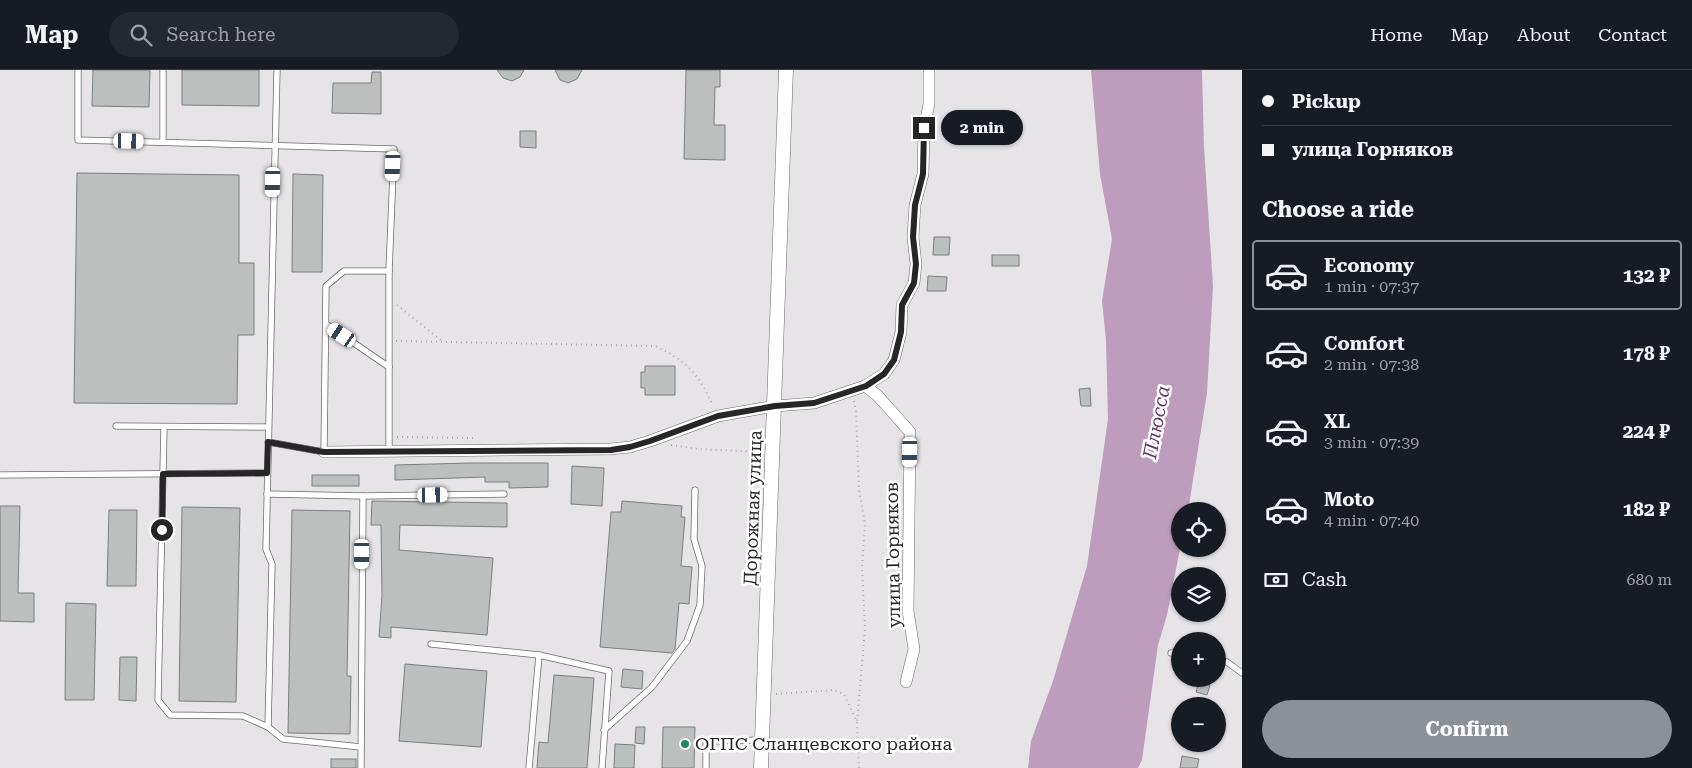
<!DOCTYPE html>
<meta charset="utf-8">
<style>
:root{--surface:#171b24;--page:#242831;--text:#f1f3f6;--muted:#9ea1a6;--line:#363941;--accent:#8c9099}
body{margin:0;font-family:"Roboto Serif",serif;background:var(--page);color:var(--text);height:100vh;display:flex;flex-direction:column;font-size:19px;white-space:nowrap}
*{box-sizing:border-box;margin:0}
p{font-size:16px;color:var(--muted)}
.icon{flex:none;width:28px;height:28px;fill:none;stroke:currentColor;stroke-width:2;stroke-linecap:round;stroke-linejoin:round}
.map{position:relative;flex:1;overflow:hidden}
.panel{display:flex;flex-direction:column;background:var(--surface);width:450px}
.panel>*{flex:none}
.banner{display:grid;align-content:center;height:110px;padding:0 20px;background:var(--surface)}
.tools{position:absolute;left:1171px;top:432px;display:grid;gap:10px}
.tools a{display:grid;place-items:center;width:55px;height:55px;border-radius:50%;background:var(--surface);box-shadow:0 1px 4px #0004;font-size:25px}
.end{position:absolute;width:22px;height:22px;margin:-11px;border:6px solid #272627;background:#fff;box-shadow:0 0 0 2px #fff}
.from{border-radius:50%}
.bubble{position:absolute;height:35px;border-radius:18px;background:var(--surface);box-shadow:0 1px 4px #0004;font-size:16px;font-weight:700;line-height:35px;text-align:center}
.car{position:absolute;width:15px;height:30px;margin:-15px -8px;border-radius:6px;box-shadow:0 0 4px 1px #0007;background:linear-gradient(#fff 24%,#345 0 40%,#fff 0 76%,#345 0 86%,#fff 0)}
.banner b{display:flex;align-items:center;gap:18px;height:48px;font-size:19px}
.banner b+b{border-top:1px solid var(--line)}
.banner i{width:12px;height:12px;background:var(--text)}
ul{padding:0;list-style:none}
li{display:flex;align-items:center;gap:15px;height:70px;margin:0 10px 8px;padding:0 10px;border:2px solid transparent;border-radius:5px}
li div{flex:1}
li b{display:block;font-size:19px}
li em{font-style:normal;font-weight:700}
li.selected{border-color:var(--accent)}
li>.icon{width:45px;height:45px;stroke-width:1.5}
h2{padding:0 20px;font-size:22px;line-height:60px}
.pay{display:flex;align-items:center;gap:12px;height:55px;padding:0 20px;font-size:19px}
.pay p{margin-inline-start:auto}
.primary-button{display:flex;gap:10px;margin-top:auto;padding:10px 20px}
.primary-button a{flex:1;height:58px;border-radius:30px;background:var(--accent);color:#fff;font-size:20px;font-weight:700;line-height:58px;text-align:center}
header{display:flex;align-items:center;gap:30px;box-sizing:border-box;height:70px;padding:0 25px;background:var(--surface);border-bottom:1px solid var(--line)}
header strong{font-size:24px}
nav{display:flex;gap:28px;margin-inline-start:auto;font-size:18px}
.search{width:350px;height:45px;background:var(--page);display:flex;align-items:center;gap:12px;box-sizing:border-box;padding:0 18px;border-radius:28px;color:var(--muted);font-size:19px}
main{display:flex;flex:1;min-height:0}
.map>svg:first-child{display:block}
.water{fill:#bd9cbe}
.building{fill:#bbbfbd;stroke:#7b7e7c}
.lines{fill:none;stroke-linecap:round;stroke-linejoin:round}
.service-casing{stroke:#6b696c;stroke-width:7}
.minor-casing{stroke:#6b696c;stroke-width:12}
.tertiary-casing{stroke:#6b696c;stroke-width:15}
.path{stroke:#aba9ab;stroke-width:2;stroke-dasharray:1 4;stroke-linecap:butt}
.service{stroke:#fff;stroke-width:5.5}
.minor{stroke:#fff;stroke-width:11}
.tertiary{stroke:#fff;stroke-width:14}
.route{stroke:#272627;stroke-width:6}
.poi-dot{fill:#208a67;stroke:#fff;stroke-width:2}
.labels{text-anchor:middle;stroke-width:5;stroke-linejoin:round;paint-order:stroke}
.street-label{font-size:18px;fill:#272627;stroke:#fff}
.poi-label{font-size:18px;fill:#272627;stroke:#fff;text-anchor:start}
.water-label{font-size:19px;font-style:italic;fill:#643966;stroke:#fff}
</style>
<header>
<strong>Map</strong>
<div class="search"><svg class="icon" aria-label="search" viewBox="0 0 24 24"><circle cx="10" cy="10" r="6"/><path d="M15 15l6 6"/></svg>Search here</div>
<nav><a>Home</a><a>Map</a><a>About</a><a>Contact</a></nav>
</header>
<main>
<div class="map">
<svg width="1242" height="698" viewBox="0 0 1242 698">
<rect width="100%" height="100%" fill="#e7e4e7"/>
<polygon class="water" points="1091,0 1202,0 1204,77 1213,216 1207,323 1188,441 1180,441 1180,479 1167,545 1158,575 1142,690 1138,698 1028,698 1031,671 1053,611 1087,496 1108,349 1106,270 1102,231 1112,169 1100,104"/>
<g class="building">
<polygon points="93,0 150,0 149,37 92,36"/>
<polygon points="182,0 259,0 259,36 182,35"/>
<polygon points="497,0 524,0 520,7 512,11 503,8"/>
<polygon points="555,0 582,0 577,9 568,13 560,10"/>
<polygon points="686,0 720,0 720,17 715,17 714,55 725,55 725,90 684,89"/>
<polygon points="372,2 381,2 381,44 332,43 333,13 371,13"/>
<polygon points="520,61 536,61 536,78 520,77"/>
<polygon points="77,103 239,105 239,193 254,193 254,265 238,265 237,334 74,333"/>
<polygon points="293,104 323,105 322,202 292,202"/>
<polygon points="934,167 950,167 949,185 933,185"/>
<rect x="992" y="185" width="27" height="11"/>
<polygon points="928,206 947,207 946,221 927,221"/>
<polygon points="645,296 675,296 675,325 645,325 645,318 641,318 641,302 645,302"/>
<polygon points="1090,318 1091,336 1081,336 1079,319"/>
<polygon points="470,393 548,393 548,417 509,418 509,412 485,412 485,407 395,410 395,395"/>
<polygon points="572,396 604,398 602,436 571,434"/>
<rect x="312" y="405" width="47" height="11"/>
<polygon points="372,431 507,433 507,457 400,455 399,480 493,488 487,565 391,557 391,568 379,567 382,526 381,455 371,455"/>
<polygon points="622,431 682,436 681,447 685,447 681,496 692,497 689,534 679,533 675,579 672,583 600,577 611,442 621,442"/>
<polygon points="0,436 20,436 18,523 34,523 34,552 0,551"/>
<polygon points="182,437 240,438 236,632 179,631"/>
<polygon points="109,440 137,440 136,516 107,516"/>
<polygon points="292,440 350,441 347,606 351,606 350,664 288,663"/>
<polygon points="66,533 96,534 94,630 65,630"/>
<polygon points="120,587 137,587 136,631 119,630"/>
<polygon points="405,594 487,601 481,677 399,671"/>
<polygon points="623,599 643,601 642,619 621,617"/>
<polygon points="554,605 594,608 587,698 537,698 539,672 548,673"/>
<polygon points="1199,612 1210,615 1207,625 1196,622"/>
<polygon points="636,657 645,657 644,674 635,673"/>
<polygon points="663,657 695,657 694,698 662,698"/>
<polygon points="615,674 635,675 634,698 614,698"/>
<polygon points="1182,686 1199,689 1197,698 1180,698"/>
<rect x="331" y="689" width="25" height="9"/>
</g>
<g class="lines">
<g class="service-casing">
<g id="service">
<polyline points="78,0 78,70 394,79 389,201 389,382"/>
<polyline points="163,0 163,72"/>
<polyline points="326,254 389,297"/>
<polyline points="116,356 268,357"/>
<polyline points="164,357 158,630 170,645 243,646 268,657 283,669 361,677"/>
<polyline points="268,372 324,382 326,216 344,201 389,201"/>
<polyline points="0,405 267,403"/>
<polyline points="267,424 363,426 504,424"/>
<polyline points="431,574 539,585 609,601 602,698"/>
<polyline points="1171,583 1180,584"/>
<polyline points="1218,590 1227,592 1242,603"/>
<polyline points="268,657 272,494 266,479 277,0"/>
<polyline points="604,660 652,617 687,571 700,535 702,496 694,469 695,420"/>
<polyline points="361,698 363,426"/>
<polyline points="529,698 539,585"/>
<polyline points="706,698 706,671 762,670"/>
</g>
</g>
<g class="minor-casing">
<g id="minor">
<polyline points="865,316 877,325 910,362 908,541 914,579 906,612"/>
<polyline points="324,382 611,379 630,377 650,371 718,346 775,336 814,333 865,316 884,304 894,290 901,262 902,235 914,213 916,194 913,167 915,135 923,104 924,58 929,34 929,0"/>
</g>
</g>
<g class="tertiary-casing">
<polyline id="tertiary" points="761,698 786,0"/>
</g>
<g class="path">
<polyline points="397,235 442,271"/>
<path d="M 396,271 L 655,276 C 686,290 699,304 713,336"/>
<polyline points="854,331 856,341 859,420 865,454 862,498 865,559 857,652"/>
<polyline points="397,367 475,368"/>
<polyline points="671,375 698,379 761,382"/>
<polyline points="776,624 833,620 844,624 857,652 859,698"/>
</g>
<use href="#service" class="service"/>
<use href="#minor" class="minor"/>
<use href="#tertiary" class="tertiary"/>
</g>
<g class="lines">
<polyline class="route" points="162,460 163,404 267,403 268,372 324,382 611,380 630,377 650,371 718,346 775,336 814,333 866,316 884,304 894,290 901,262 902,235 914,213 916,194 913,167 915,135 923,104 924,58"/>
</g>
<circle class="poi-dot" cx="685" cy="674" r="5"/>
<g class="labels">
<g class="street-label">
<text transform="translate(753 438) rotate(-88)" y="6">Дорожная улица</text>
<text transform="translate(893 485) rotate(-91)" y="6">улица Горняков</text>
</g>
<g class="poi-label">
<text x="695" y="680">ОГПС Сланцевского района</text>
</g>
<g class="water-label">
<text transform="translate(1156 352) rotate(-79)" y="7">Плюсса</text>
</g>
</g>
</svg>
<div class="tools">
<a><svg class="icon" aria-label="locate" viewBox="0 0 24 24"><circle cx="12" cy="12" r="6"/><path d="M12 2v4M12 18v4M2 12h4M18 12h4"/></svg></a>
<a><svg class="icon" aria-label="layers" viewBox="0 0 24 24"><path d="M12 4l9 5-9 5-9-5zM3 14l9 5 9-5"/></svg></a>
<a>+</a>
<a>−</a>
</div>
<i class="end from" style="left:162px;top:460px"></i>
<i class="end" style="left:924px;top:58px"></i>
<div class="bubble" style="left:941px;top:40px;width:82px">2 min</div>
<i class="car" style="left:129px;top:71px;rotate:91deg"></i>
<i class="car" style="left:393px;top:96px;rotate:182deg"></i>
<i class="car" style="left:273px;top:112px;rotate:181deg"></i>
<i class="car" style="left:342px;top:265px;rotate:304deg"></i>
<i class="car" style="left:910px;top:382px;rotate:181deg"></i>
<i class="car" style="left:433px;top:425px;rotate:89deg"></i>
<i class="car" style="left:362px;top:484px;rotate:180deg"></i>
</div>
<section class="panel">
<div class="banner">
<b><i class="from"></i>Pickup</b>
<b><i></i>улица Горняков</b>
</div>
<h2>Choose a ride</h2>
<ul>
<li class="selected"><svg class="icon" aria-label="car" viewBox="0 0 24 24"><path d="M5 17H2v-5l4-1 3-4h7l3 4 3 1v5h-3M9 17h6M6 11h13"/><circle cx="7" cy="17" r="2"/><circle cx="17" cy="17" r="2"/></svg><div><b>Economy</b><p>1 min · 07:37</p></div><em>132 ₽</em></li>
<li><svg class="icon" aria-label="car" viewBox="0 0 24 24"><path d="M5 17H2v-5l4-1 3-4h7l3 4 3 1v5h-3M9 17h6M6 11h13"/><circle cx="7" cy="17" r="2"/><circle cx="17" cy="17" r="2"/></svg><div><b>Comfort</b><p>2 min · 07:38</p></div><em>178 ₽</em></li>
<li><svg class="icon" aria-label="car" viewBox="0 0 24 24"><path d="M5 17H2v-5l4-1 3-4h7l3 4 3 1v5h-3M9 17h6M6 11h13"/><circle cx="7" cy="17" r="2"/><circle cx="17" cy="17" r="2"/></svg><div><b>XL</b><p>3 min · 07:39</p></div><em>224 ₽</em></li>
<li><svg class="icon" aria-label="car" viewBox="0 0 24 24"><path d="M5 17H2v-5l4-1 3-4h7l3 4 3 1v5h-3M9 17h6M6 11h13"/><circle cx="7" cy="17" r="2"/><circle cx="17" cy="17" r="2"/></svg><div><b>Moto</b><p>4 min · 07:40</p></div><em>182 ₽</em></li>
</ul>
<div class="pay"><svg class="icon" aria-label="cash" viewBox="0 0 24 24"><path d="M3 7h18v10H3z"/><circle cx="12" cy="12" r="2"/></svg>Cash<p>680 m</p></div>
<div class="primary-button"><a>Confirm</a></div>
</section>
</main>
